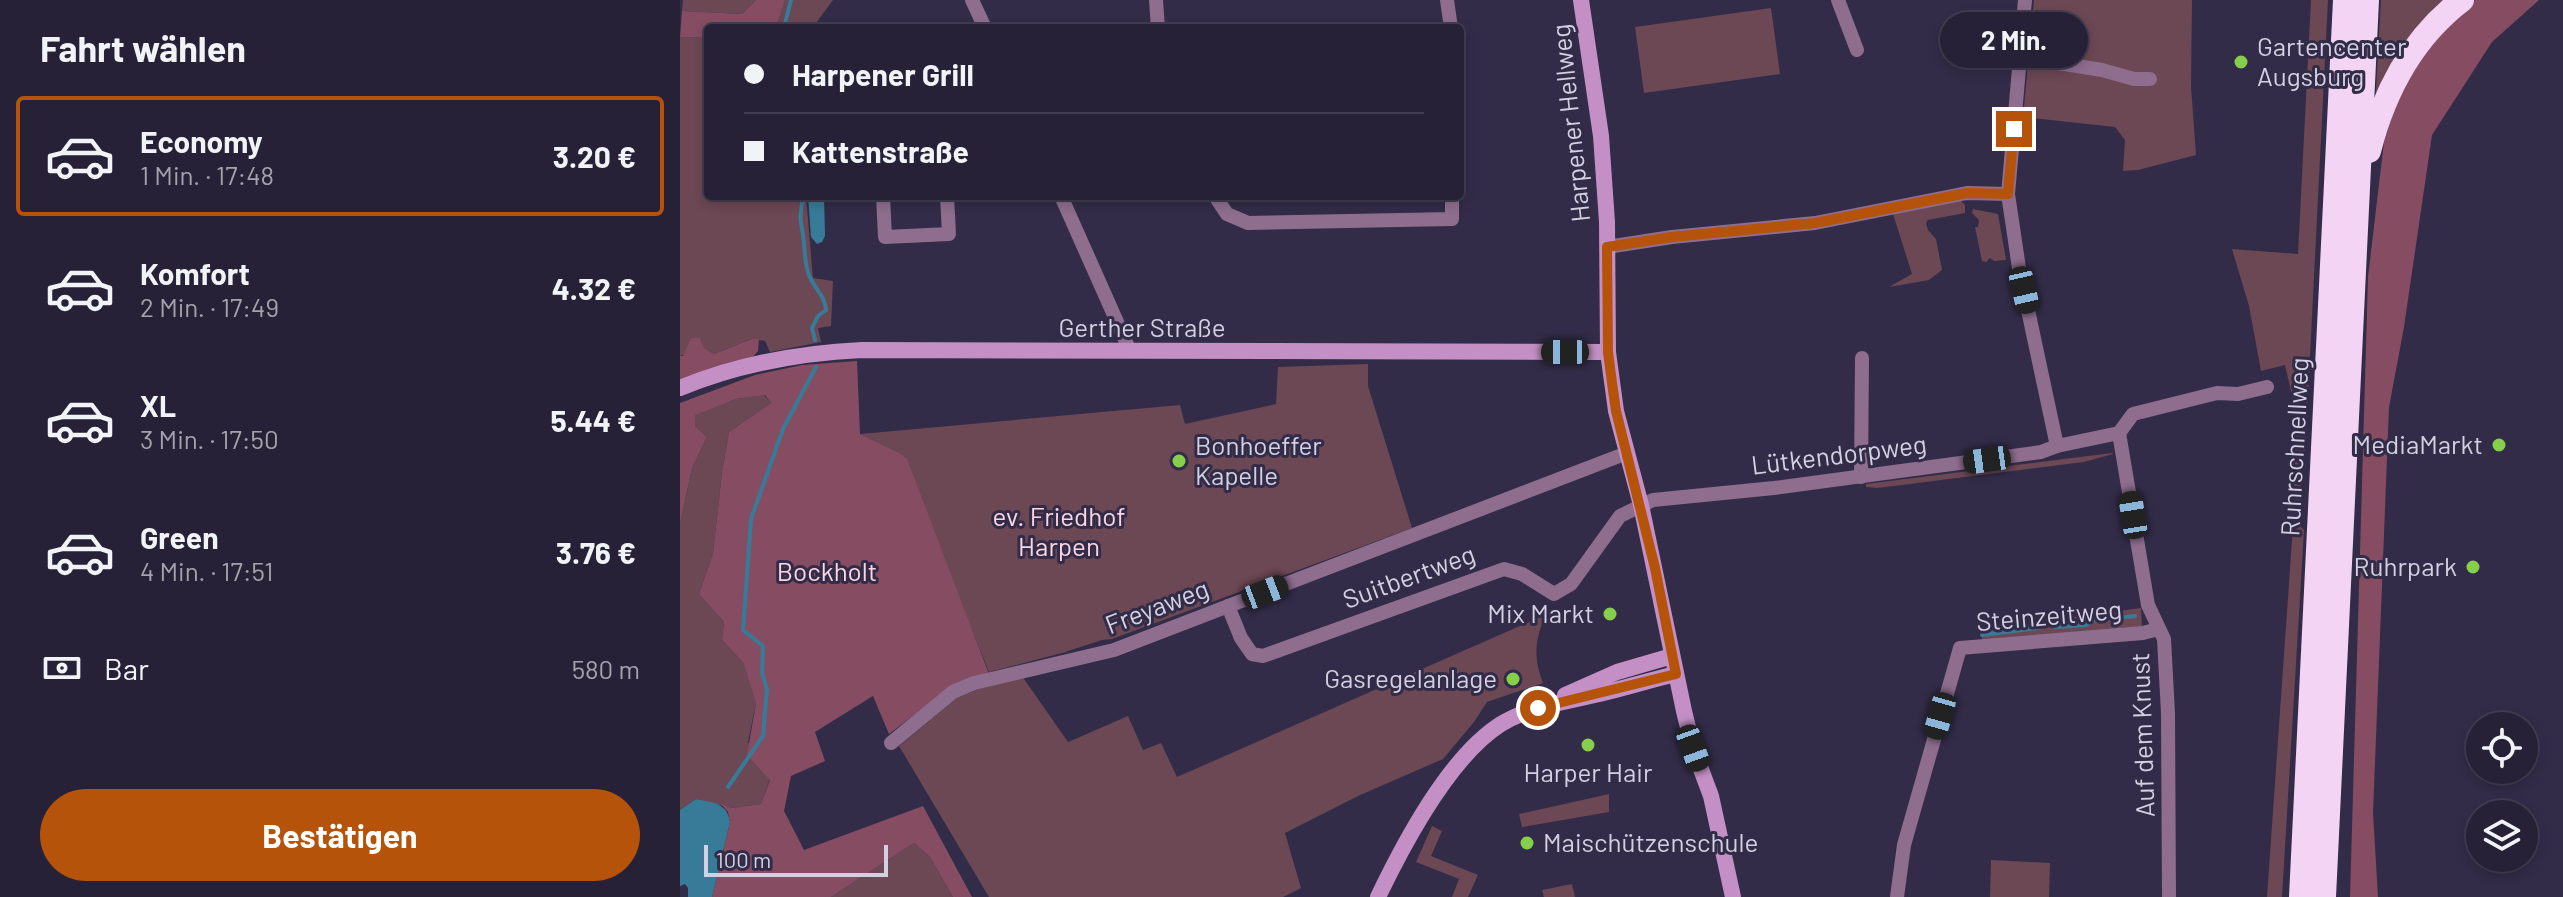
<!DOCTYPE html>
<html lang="de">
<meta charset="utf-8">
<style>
:root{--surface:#262136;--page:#322e42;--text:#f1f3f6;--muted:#a4a3ad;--line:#423e51;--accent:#b45309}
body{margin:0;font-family:Barlow,sans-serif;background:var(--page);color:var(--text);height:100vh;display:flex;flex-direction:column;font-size:30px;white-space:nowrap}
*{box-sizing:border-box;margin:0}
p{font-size:26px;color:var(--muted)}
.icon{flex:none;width:44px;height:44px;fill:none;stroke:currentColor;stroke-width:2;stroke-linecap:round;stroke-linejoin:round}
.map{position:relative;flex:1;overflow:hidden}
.details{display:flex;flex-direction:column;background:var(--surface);width:680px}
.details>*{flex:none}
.hud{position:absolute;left:24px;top:24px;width:760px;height:176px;border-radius:8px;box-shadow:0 4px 12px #0003,0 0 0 2px var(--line);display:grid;align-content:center;height:176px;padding:0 40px;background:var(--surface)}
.buttons{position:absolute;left:1786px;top:712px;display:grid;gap:16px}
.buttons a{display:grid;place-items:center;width:72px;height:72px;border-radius:50%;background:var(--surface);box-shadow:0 4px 12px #0003,0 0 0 2px var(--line);font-size:40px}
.scale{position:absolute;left:24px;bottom:20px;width:184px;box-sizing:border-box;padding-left:8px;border:4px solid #d2d0e2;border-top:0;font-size:22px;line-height:28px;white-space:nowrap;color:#d2d0e2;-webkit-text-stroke:6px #322c48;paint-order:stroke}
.end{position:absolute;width:36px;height:36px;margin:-18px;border:10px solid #b45309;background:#fff;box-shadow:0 0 0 4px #fff}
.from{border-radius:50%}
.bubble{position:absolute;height:56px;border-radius:28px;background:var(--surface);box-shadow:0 4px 12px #0003,0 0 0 2px var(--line);font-size:26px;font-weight:700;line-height:56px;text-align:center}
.car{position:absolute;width:24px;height:48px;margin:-24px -12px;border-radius:10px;box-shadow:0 0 6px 2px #0007;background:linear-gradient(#222 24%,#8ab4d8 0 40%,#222 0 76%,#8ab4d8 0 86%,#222 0)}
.hud b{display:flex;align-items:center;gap:28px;height:76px;font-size:30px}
.hud b+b{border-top:2px solid var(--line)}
.hud i{width:20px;height:20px;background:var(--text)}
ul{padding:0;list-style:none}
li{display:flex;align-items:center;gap:24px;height:120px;margin:0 16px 12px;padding:0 24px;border:4px solid transparent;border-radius:8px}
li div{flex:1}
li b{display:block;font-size:30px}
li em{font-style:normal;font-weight:700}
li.active{border-color:var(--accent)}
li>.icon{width:72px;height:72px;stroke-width:1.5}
h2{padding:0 40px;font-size:36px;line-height:96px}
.pay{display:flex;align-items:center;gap:20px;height:88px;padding:0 40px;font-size:30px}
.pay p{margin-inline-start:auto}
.primary-button{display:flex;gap:16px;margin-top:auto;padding:16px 40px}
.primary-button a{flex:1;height:92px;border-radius:48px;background:var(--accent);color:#fff;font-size:32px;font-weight:700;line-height:92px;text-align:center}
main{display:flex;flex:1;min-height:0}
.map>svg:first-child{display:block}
.green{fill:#6c4754}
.forest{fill:#864d62}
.water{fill:#377b98}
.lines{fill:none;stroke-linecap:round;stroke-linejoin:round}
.stream{stroke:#377b98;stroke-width:4}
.street{stroke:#8e6d8f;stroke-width:14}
.secondary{stroke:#c38fc5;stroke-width:16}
.highway{stroke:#f4d4f5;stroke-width:24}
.route{stroke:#b45309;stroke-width:10}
.poi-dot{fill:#86cf4b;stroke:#322c48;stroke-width:3}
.labels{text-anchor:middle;stroke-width:6;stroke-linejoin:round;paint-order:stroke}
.poi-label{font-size:26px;fill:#d2d0e2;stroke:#322c48;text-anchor:end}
.street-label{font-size:26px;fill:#d2d0e2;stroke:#322c48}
.park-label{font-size:26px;fill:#fbd5e1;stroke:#322c48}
</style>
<main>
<section class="details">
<h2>Fahrt wählen</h2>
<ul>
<li class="active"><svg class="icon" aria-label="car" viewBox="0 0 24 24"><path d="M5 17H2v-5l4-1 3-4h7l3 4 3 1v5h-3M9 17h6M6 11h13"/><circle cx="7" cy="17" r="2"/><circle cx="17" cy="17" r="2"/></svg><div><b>Economy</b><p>1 Min. · 17:48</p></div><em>3.20 €</em></li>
<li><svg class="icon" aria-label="car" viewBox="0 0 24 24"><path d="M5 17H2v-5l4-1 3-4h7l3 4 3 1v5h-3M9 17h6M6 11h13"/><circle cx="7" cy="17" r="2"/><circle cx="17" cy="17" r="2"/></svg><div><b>Komfort</b><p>2 Min. · 17:49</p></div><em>4.32 €</em></li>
<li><svg class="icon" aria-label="car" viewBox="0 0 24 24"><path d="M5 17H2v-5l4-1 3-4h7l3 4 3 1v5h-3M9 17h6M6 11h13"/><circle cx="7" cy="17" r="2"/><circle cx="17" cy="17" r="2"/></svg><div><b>XL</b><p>3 Min. · 17:50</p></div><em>5.44 €</em></li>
<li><svg class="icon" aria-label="car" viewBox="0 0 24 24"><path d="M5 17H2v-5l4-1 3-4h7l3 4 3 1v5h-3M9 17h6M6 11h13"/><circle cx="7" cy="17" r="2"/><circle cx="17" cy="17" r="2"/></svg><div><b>Green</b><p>4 Min. · 17:51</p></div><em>3.76 €</em></li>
</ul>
<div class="pay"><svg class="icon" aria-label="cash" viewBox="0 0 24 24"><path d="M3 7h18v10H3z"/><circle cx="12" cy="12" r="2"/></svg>Bar<p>580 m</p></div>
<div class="primary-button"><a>Bestätigen</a></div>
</section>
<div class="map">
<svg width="1883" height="897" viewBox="0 0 1883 897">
<rect width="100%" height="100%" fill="#322c48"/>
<g class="green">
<polygon points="3,0 76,0 62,14 2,11"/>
<polygon points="105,0 153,0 136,23 136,28 96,28"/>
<polygon points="1354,0 1512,0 1511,86 1516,155 1458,170 1443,171 1445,140 1435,127 1343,117"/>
<polygon points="1631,0 1648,0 1625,455 1622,465 1619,519 1620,526 1624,530 1602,897 1587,897 1613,526 1616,413 1605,365 1581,371 1569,306 1552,249 1618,254"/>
<polygon points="1701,0 1771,0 1695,108"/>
<polygon points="1091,8 1100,74 964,93 955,27"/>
<polygon points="0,37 28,38 28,196 126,196 133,278 153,281 151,326 138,328 141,342 90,352 85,341 72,339 34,354 23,347 0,356"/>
<polygon points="1279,199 1285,205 1285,213 1248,220 1246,223 1248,230 1256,239 1262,270 1249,280 1209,287 1232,274 1213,214"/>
<polygon points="1293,209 1318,214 1326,260 1314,261 1310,258 1306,262 1302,261 1295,227 1298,227 1299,220 1292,213"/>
<polygon points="688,364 688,386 732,528 432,639 422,640 382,653 309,672 220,453 180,434 500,405 505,424 596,404 598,367"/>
<polygon points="84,395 91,403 49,432 42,472 33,553 19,594 44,622 42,640 63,661 76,703 68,742 90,779 81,804 51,808 16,799 0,810 0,524 12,468 27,437 15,426 15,414 56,399"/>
<polygon points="1432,453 1433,454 1404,462 1198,488 1186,487 1186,484"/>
<polygon points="1461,608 1462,627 1302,641 1302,629"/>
<path d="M 865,615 C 855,642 853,656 863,683 L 807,702 L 794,722 L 763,759 L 678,796 L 605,833 L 621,888 L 603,897 L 309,897 L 219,746 L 277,698 L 312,683 L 342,676 L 388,742 L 448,716 L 463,750 L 481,743 L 497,777 Z"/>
<polygon points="929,794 929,812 842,827 839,814"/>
<polygon points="752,826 762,831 751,856 798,875 788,897 772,897 779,879 736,862"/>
<polygon points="234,843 250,857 273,897 151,897"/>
<polygon points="1311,860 1370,863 1369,897 1310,897"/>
<polygon points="892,884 895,897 864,897 862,890"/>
</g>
<g class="forest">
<polygon points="76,0 105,0 96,28 28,28 28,38 0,37 2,11 62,14"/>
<polygon points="1795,0 1859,0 1812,42 1752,135 1724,327 1709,407 1693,813 1698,897 1670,897 1688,277 1704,142 1724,78 1756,38"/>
<polygon points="11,338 20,338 23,347 34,354 72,339 79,339 78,351 69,361 0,386 0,356 3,356"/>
<polygon points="177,361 180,434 220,453 227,459 309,674 271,687 209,734 193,696 135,732 145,761 111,776 104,811 124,850 243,806 292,897 273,897 250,857 234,843 151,897 32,897 50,822 48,812 41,804 51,808 81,804 90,780 67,755 76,703 63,662 42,640 44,622 19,594 33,553 42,472 49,432 91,403 85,395 56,399 15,415 15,426 27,437 12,468 0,524 0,403 75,375 122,365"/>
</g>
<g class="water">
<polygon points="128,196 144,196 145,236 142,242 137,244 131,237"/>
<path d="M 16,799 C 33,803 47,802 50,822 L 32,897 L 8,897 L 8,888 L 5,884 L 0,886 L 0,810 Z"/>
</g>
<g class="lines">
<g class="stream">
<polyline points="108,28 105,24 111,0"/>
<path d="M 121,196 L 123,199 C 118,222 122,222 124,243 C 125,254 125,265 129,275 C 134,288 145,296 146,310 L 138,316 L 132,328 L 135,340"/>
<polyline points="1427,619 1455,616"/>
<polyline points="1375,627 1406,625 1414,620"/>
<polyline points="1302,635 1358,628"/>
<polyline points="48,787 83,736 87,689 82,673 83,646 63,630 71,519 103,429 136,367"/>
</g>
<g class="street">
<polyline points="292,0 305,28"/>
<polyline points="476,0 478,28"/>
<polyline points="767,0 771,28"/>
<polyline points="1158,0 1177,50"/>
<polyline points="1345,0 1328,194 1339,268 1377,446"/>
<polyline points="1340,57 1422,70 1454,79 1470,79"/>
<polyline points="203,196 205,237 269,234 267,196"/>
<polyline points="381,196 450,351"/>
<polyline points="535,196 547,214 568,223 772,219 772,196"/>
<polyline points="927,247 992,237 1135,223 1287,193 1328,194"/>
<polyline points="1439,433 1468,605 1484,639 1488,713 1489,897"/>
<polyline points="1181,477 1182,358"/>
<polyline points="548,606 561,638 572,654 583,656 824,569 842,574 874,594 891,584 940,516 973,500 1094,488 1361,452 1377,446 1439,433 1453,414 1537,393 1558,394 1587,387"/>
<polyline points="211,743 273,692 294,683 434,650 947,453"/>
<polyline points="1217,897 1224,845 1280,648 1463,633 1478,629"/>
</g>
<g class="secondary">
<polyline points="901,0 921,136 927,222 928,352 936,411 961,505 1004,711 1013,748 1031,796 1053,897"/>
<path d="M 0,388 C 58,364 120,353 182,350 L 928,352"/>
<polyline points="885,695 937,672 992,656"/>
<path d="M 698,897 C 724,843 769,757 821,724 C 850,706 887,702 919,694 C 945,688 970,680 996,674"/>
</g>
<g class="highway">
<path d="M 1689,151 C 1704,92 1732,38 1782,0"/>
<polyline points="1621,897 1665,0"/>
<polyline points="1644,897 1687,0"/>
</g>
</g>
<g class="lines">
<polyline class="route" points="858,708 996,674 975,568 936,411 932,383 928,352 927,247 992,237 1135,223 1287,193 1328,194 1334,129"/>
</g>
<g class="poi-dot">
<circle cx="1561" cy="62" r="8"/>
<circle cx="1819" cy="445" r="8"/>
<circle cx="499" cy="461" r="8"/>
<circle cx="1793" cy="567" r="8"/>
<circle cx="930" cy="614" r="8"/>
<circle cx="833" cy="679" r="8"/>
<circle cx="908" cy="745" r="8"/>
<circle cx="847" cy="843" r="8"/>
</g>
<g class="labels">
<g class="poi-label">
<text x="1577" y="56" text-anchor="start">Gartencenter<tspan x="1577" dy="30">Augsburg</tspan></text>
<text x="1803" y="454">MediaMarkt</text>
<text x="515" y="455" text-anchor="start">Bonhoeffer<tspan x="515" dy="30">Kapelle</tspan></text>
<text x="1777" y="576">Ruhrpark</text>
<text x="914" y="623">Mix Markt</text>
<text x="817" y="688">Gasregelanlage</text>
<text x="908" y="782" text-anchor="middle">Harper Hair</text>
<text x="863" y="852" text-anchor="start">Maischützenschule</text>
</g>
<g class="street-label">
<text transform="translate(891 123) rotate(-96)" y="9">Harpener Hellweg</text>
<text x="462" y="337">Gerther Straße</text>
<text transform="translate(1615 447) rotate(-87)" y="9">Ruhrschnellweg</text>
<text transform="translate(1159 455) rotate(-7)" y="9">Lütkendorpweg</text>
<text transform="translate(729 577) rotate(-20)" y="9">Suitbertweg</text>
<text transform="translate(477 607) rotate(-21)" y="9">Freyaweg</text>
<text transform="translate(1369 616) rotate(-5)" y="9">Steinzeitweg</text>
<text transform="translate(1463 735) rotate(-92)" y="9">Auf dem Knust</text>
</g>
<g class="park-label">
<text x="379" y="526">ev. Friedhof<tspan x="379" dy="30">Harpen</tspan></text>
<text x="147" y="581">Bockholt</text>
</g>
</g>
</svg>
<div class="buttons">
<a><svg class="icon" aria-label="locate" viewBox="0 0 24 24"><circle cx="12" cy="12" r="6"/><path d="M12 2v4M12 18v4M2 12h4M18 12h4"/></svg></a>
<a><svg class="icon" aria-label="layers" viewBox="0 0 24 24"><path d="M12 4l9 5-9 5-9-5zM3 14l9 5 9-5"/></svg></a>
</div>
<div class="scale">100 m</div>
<i class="end from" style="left:858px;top:708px"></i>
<i class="end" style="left:1334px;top:129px"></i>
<div class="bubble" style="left:1260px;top:12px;width:148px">2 Min.</div>
<i class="car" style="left:1344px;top:290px;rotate:167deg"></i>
<i class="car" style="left:885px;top:352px;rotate:270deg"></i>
<i class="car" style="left:1307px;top:460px;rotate:262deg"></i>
<i class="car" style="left:1453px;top:515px;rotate:351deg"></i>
<i class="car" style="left:585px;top:592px;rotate:69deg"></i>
<i class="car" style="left:1260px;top:716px;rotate:196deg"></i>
<i class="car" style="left:1013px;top:748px;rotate:160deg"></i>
<div class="hud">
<b><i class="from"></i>Harpener Grill</b>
<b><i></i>Kattenstraße</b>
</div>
</div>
</main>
